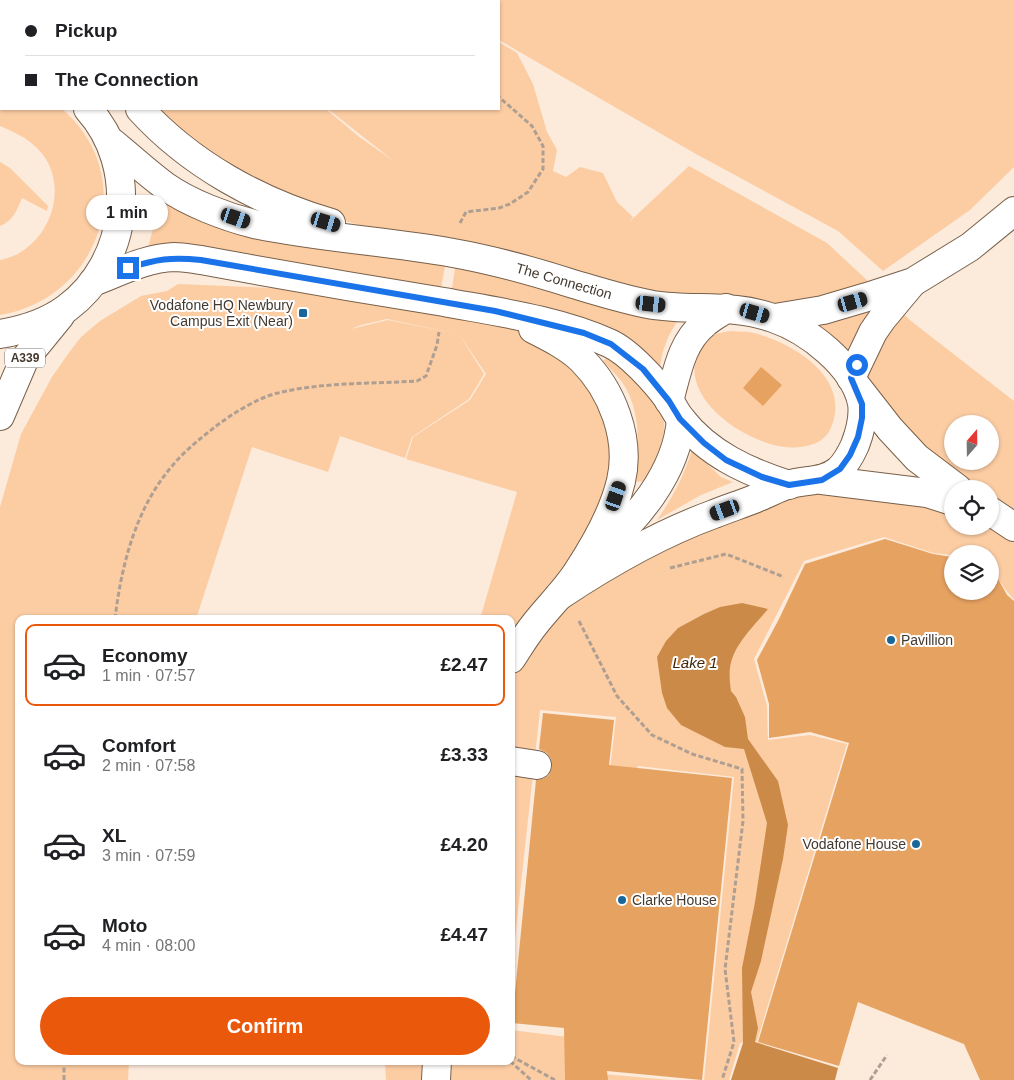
<!DOCTYPE html>
<meta charset="utf-8">
<style>
:root{--surface:#fff;--page:#f6f6f6;--text:#202124;--muted:#757577;--line:#e0e0e0;--accent:#ea580c}
body{margin:0;font-family:Helvetica,sans-serif;background:var(--page);color:var(--text);height:100vh;display:flex;flex-direction:column;font-size:19px;white-space:nowrap}
*{box-sizing:border-box;margin:0}
p{font-size:16px;color:var(--muted)}
.icon{flex:none;width:28px;height:28px;fill:none;stroke:currentColor;stroke-width:2;stroke-linecap:round;stroke-linejoin:round}
.map{position:relative;flex:1;overflow:hidden}
.sheet{position:absolute;left:15px;top:615px;width:500px;height:450px;display:flex;flex-direction:column;background:var(--surface);border-radius:10px;box-shadow:0 1px 4px #0004}
.sheet>*{flex:none}
.hud{position:absolute;left:0px;top:0px;width:500px;height:110px;box-shadow:0 1px 4px #0004;display:grid;align-content:center;height:110px;padding:0 25px;background:var(--surface)}
.needle{width:32px;rotate:20deg}
.buttons{position:absolute;left:944px;top:415px;display:grid;gap:10px}
.buttons a{display:grid;place-items:center;width:55px;height:55px;border-radius:50%;background:var(--surface);box-shadow:0 1px 4px #0004;font-size:25px}
.end{position:absolute;width:22px;height:22px;margin:-11px;border:6px solid #1a73e8;background:#fff;box-shadow:0 0 0 2px #fff}
.from{border-radius:50%}
.bubble{position:absolute;height:35px;border-radius:18px;background:var(--surface);box-shadow:0 1px 4px #0004;font-size:16px;font-weight:800;line-height:35px;text-align:center}
.car{position:absolute;width:15px;height:30px;margin:-15px -8px;border-radius:6px;box-shadow:0 0 4px 1px #0007;background:linear-gradient(#222 24%,#8ab4d8 0 40%,#222 0 76%,#8ab4d8 0 86%,#222 0)}
.hud b{display:flex;align-items:center;gap:18px;height:48px;font-size:19px}
.hud b+b{border-top:1px solid var(--line)}
.hud i{width:12px;height:12px;background:var(--text)}
ul{padding:9px 0 0;list-style:none}
li{display:flex;align-items:center;gap:15px;height:82px;margin:0 10px 8px;padding:0 15px;border:2px solid transparent;border-radius:10px}
li div{flex:1}
li b{display:block;font-size:19px}
li em{font-style:normal;font-weight:800}
li.selected{border-color:var(--accent)}
li>.icon{width:45px;height:45px;stroke-width:1.5}
.action{display:flex;gap:10px;margin-top:auto;padding:10px 25px}
.action a{flex:1;height:58px;border-radius:30px;background:var(--accent);color:#fff;font-size:20px;font-weight:800;line-height:58px;text-align:center}
.map>svg:first-child{display:block}
.green{fill:#fccda3;fill-rule:evenodd}
.water{fill:#cc8a49}
.building{fill:#e6a261}
.lines{fill:none;stroke-linecap:round;stroke-linejoin:round}
.minor-casing{stroke:#78604a;stroke-width:30}
.highway-casing{stroke:#78604a;stroke-width:30}
.path{stroke:#ae9f92;stroke-width:3;stroke-dasharray:5 2.5;stroke-linecap:butt}
.minor{stroke:#fff;stroke-width:28}
.highway{stroke:#fff;stroke-width:28}
.route{stroke:#1a73e8;stroke-width:6}
.poi-dot{fill:#196699;stroke:#fff;stroke-width:2}
.labels{text-anchor:middle;stroke-width:4;stroke-linejoin:round;paint-order:stroke}
.shield{fill:#fff;stroke:#7c746d;stroke-width:1}
.shield-label{font-size:12px;font-weight:bold;fill:#44392f}
.street-label{font-size:14px;fill:#44392f;stroke:#fff}
.poi-label{font-size:14px;fill:#44392f;stroke:#fff;text-anchor:end}
.water-label{font-size:15px;font-style:italic;fill:#412609;stroke:#fff}
</style>
<div class="map">
<svg width="1014" height="1080" viewBox="0 0 1014 1080">
<rect width="100%" height="100%" fill="#fceadb"/>
<g class="green">
<polygon points="215,0 1014,0 1014,167 970,210 883,271 838,231 696,154 499,40 499,1"/>
<path d="M 499,42 L 517,53 L 533,84 L 547,132 L 557,150 L 553,171 L 566,177 L 580,167 L 603,173 L 617,202 L 633,217 L 629,222 L 689,166 L 827,243 L 911,321 L 1014,401 L 1014,520 L 990,503 L 990,489 L 969,489 L 951,476 L 832,346 L 681,302 L 404,238 L 328,216 L 245,181 L 152,109 L 326,109 L 358,136 L 395,162 L 328,109 L 499,109 ZM 952,424 L 990,424 L 990,461 L 952,461 Z"/>
<path d="M 0,80 L 1,109 L 62,109 C 141,177 101,298 0,315 L 0,260 C 49,251 74,184 37,148 C 26,137 14,132 0,126 Z"/>
<path d="M 0,162 L 10,168 L 48,206 L 47,211 L 22,198 C 17,210 13,221 0,226 Z"/>
<polygon points="161,197 446,260 440,294 147,252"/>
<path d="M 456,262 L 679,319 C 668,334 662,350 660,368 L 451,295 Z"/>
<polygon points="178,284 345,291 495,313 545,339 603,391 618,481 511,653 511,619 480,619 517,492 406,459 413,437 470,400 486,374 459,334 387,319 361,325 351,329 388,320 459,334 484,374 469,399 412,437 405,458 340,436 328,472 252,447 196,619 19,619 19,1061 129,1061 128,1080 0,1080 0,507 21,434 52,377 68,354 81,337 100,321 141,296 167,291"/>
<path d="M 731,331 C 739,332 747,331 754,333 C 793,343 850,377 832,425 C 827,440 815,445 801,447 C 758,453 679,403 697,355 C 704,336 713,334 731,331 Z"/>
<path d="M 608,357 C 624,370 662,401 664,422 C 666,439 652,466 645,481 L 635,482 C 639,449 642,411 622,382 C 617,375 609,368 603,361 Z"/>
<path d="M 692,450 L 721,477 L 733,482 L 701,495 L 657,520 C 673,497 683,478 692,450 Z"/>
<path d="M 789,486 L 952,502 L 952,526 L 990,526 L 1014,529 L 1014,599 C 1004,590 990,567 990,554 L 952,554 L 952,555 L 933,553 L 884,537 L 804,561 L 754,659 L 767,706 L 768,740 L 810,735 L 847,744 L 757,1041 L 740,1043 L 729,1080 L 704,1080 L 734,777 L 638,766 L 636,773 L 610,770 L 616,717 L 540,710 L 511,975 L 511,663 L 560,598 Z"/>
<polygon points="511,1030 576,1038 583,1080 442,1080 443,1061 511,1061"/>
<polygon points="385,1061 435,1061 434,1080 386,1080"/>
<polygon points="603,1074 671,1080 602,1080"/>
</g>
<path class="water" d="M 742,603 L 768,609 C 754,626 733,645 730,668 C 729,675 730,684 731,691 L 736,697 L 745,717 L 748,739 L 778,781 L 788,825 L 783,859 L 761,961 L 751,992 L 758,1028 L 755,1042 L 838,1068 L 835,1080 L 731,1080 L 743,1043 L 742,968 L 755,902 L 767,823 L 744,749 L 725,747 L 681,725 L 667,708 L 662,693 L 657,657 L 666,641 L 678,628 L 704,614 L 720,607 Z"/>
<g class="building">
<polygon points="761,367 782,385 763,406 743,388"/>
<polygon points="885,539 933,554 952,557 952,591 990,591 990,564 1007,595 1014,601 1014,1080 980,1080 964,1044 858,1002 839,1066 758,1042 849,743 810,732 769,738 769,704 757,660 779,619 805,564"/>
<polygon points="543,713 614,720 609,765 732,778 702,1080 607,1071 608,1080 565,1080 564,1028 512,1023 536,780 543,779 549,775 552,767 551,759 547,753 539,749"/>
</g>
<g class="lines">
<g class="minor-casing">
<g id="minor">
<polyline points="82,0 83,1"/>
<path d="M 140,109 C 190,164 259,202 331,223"/>
<path d="M 109,140 C 128,155 146,172 165,186 C 189,203 226,217 254,224 C 320,238 387,241 453,253 C 493,260 532,271 570,283 C 597,291 625,300 653,305 C 693,311 734,304 773,318 C 808,330 854,365 862,403 C 864,417 860,432 855,445 C 851,454 846,463 839,470 C 823,483 806,479 787,485 C 778,488 769,493 759,497 C 745,503 729,508 714,514 C 659,534 607,564 559,596"/>
<path d="M 93,282 C 119,272 146,258 174,257 C 183,257 193,259 201,260 C 282,275 363,289 444,302 C 498,312 558,320 609,343 C 629,352 656,382 669,400 C 673,406 676,413 681,419 C 708,454 748,472 789,485"/>
<polyline points="775,318 823,310 867,297 913,282 970,247 1014,211"/>
<polyline points="851,378 873,332 882,319 912,283"/>
<polyline points="858,388 890,429 917,458 958,489"/>
<path d="M 669,401 C 677,373 681,343 704,324 C 710,318 719,314 726,308"/>
<polyline points="822,480 927,493 952,501"/>
<polyline points="990,511 1014,527"/>
<path d="M 596,556 C 635,521 677,474 681,419"/>
<path d="M 511,659 C 519,647 526,635 535,624 C 549,606 566,590 578,571 C 595,545 614,511 621,481 C 631,438 612,390 582,360 C 569,347 549,337 533,329"/>
<polyline points="511,761 537,765"/>
<polyline points="436,1080 437,1061"/>
</g>
</g>
<g class="highway-casing">
<g id="highway">
<polyline points="46,1 46,0"/>
<polyline points="0,62 1,62"/>
<path d="M 0,334 C 24,330 47,323 67,308 C 129,262 140,167 88,109"/>
<polyline points="0,416 24,360 60,316"/>
</g>
</g>
<g class="path">
<polyline points="391,0 392,1"/>
<polyline points="460,223 466,212 499,208 510,204 528,192 543,169 543,146 532,126 499,97"/>
<polyline points="670,568 726,554 784,577"/>
<path d="M 115,619 C 121,567 135,512 168,471 C 181,454 198,440 215,427 C 230,415 259,397 278,393 C 322,382 372,384 417,381 L 426,376 L 437,345 L 439,332"/>
<polyline points="579,621 617,696 652,735 692,754 742,769 743,821 725,969 734,1042 722,1080"/>
<polyline points="511,1056 555,1080"/>
<polyline points="510,1061 531,1080"/>
<polyline points="64,1080 64,1061"/>
<polyline points="870,1080 887,1055"/>
</g>
<use href="#minor" class="minor"/>
<use href="#highway" class="highway"/>
</g>
<g class="lines">
<path class="route" d="M 128,268 C 157,259 171,257 201,260 L 495,311 L 584,333 L 611,344 L 643,369 L 669,401 L 680,419 L 704,443 L 726,460 L 762,477 L 789,485 L 822,480 L 840,469 L 850,455 L 858,437 L 862,418 L 862,404 L 851,378 L 857,365"/>
</g>
<g class="poi-dot">
<rect x="298" y="308" width="10" height="10" rx="2.5"/>
<circle cx="891" cy="640" r="5"/>
<circle cx="916" cy="844" r="5"/>
<circle cx="622" cy="900" r="5"/>
</g>
<g class="labels">
<rect class="shield" x="5" y="348.5" width="40" height="19" rx="4"/>
<g class="shield-label">
<text x="25" y="362">A339</text>
</g>
<g class="street-label">
<text transform="translate(564 281) rotate(16)" y="5">The Connection</text>
</g>
<g class="poi-label">
<text x="293" y="310">Vodafone HQ Newbury<tspan x="293" dy="16">Campus Exit (Near)</tspan></text>
<text x="901" y="645" text-anchor="start">Pavillion</text>
<text x="906" y="849">Vodafone House</text>
<text x="632" y="905" text-anchor="start">Clarke House</text>
</g>
<g class="water-label">
<text x="695" y="668">Lake 1</text>
</g>
</g>
</svg>
<div class="buttons">
<a><svg class="needle" viewBox="-14 -14 28 28"><path d="M0-13l5 13h-10z" fill="#e53935"/><path d="M0 13l5-13h-10z" fill="#757577"/></svg></a>
<a><svg class="icon" aria-label="locate" viewBox="0 0 24 24"><circle cx="12" cy="12" r="6"/><path d="M12 2v4M12 18v4M2 12h4M18 12h4"/></svg></a>
<a><svg class="icon" aria-label="layers" viewBox="0 0 24 24"><path d="M12 4l9 5-9 5-9-5zM3 14l9 5 9-5"/></svg></a>
</div>
<i class="end from" style="left:857px;top:365px"></i>
<i class="end" style="left:128px;top:268px"></i>
<div class="bubble" style="left:86px;top:195px;width:82px">1 min</div>
<i class="car" style="left:236px;top:218px;rotate:109deg"></i>
<i class="car" style="left:326px;top:222px;rotate:107deg"></i>
<i class="car" style="left:853px;top:302px;rotate:74deg"></i>
<i class="car" style="left:651px;top:304px;rotate:96deg"></i>
<i class="car" style="left:755px;top:313px;rotate:106deg"></i>
<i class="car" style="left:616px;top:496px;rotate:19deg"></i>
<i class="car" style="left:725px;top:510px;rotate:250deg"></i>
<div class="hud">
<b><i class="from"></i>Pickup</b>
<b><i></i>The Connection</b>
</div>
<section class="sheet">
<ul>
<li class="selected"><svg class="icon" aria-label="car" viewBox="0 0 24 24"><path d="M5 17H2v-5l4-1 3-4h7l3 4 3 1v5h-3M9 17h6M6 11h13"/><circle cx="7" cy="17" r="2"/><circle cx="17" cy="17" r="2"/></svg><div><b>Economy</b><p>1 min · 07:57</p></div><em>£2.47</em></li>
<li><svg class="icon" aria-label="car" viewBox="0 0 24 24"><path d="M5 17H2v-5l4-1 3-4h7l3 4 3 1v5h-3M9 17h6M6 11h13"/><circle cx="7" cy="17" r="2"/><circle cx="17" cy="17" r="2"/></svg><div><b>Comfort</b><p>2 min · 07:58</p></div><em>£3.33</em></li>
<li><svg class="icon" aria-label="car" viewBox="0 0 24 24"><path d="M5 17H2v-5l4-1 3-4h7l3 4 3 1v5h-3M9 17h6M6 11h13"/><circle cx="7" cy="17" r="2"/><circle cx="17" cy="17" r="2"/></svg><div><b>XL</b><p>3 min · 07:59</p></div><em>£4.20</em></li>
<li><svg class="icon" aria-label="car" viewBox="0 0 24 24"><path d="M5 17H2v-5l4-1 3-4h7l3 4 3 1v5h-3M9 17h6M6 11h13"/><circle cx="7" cy="17" r="2"/><circle cx="17" cy="17" r="2"/></svg><div><b>Moto</b><p>4 min · 08:00</p></div><em>£4.47</em></li>
</ul>
<div class="action"><a>Confirm</a></div>
</section>
</div>
